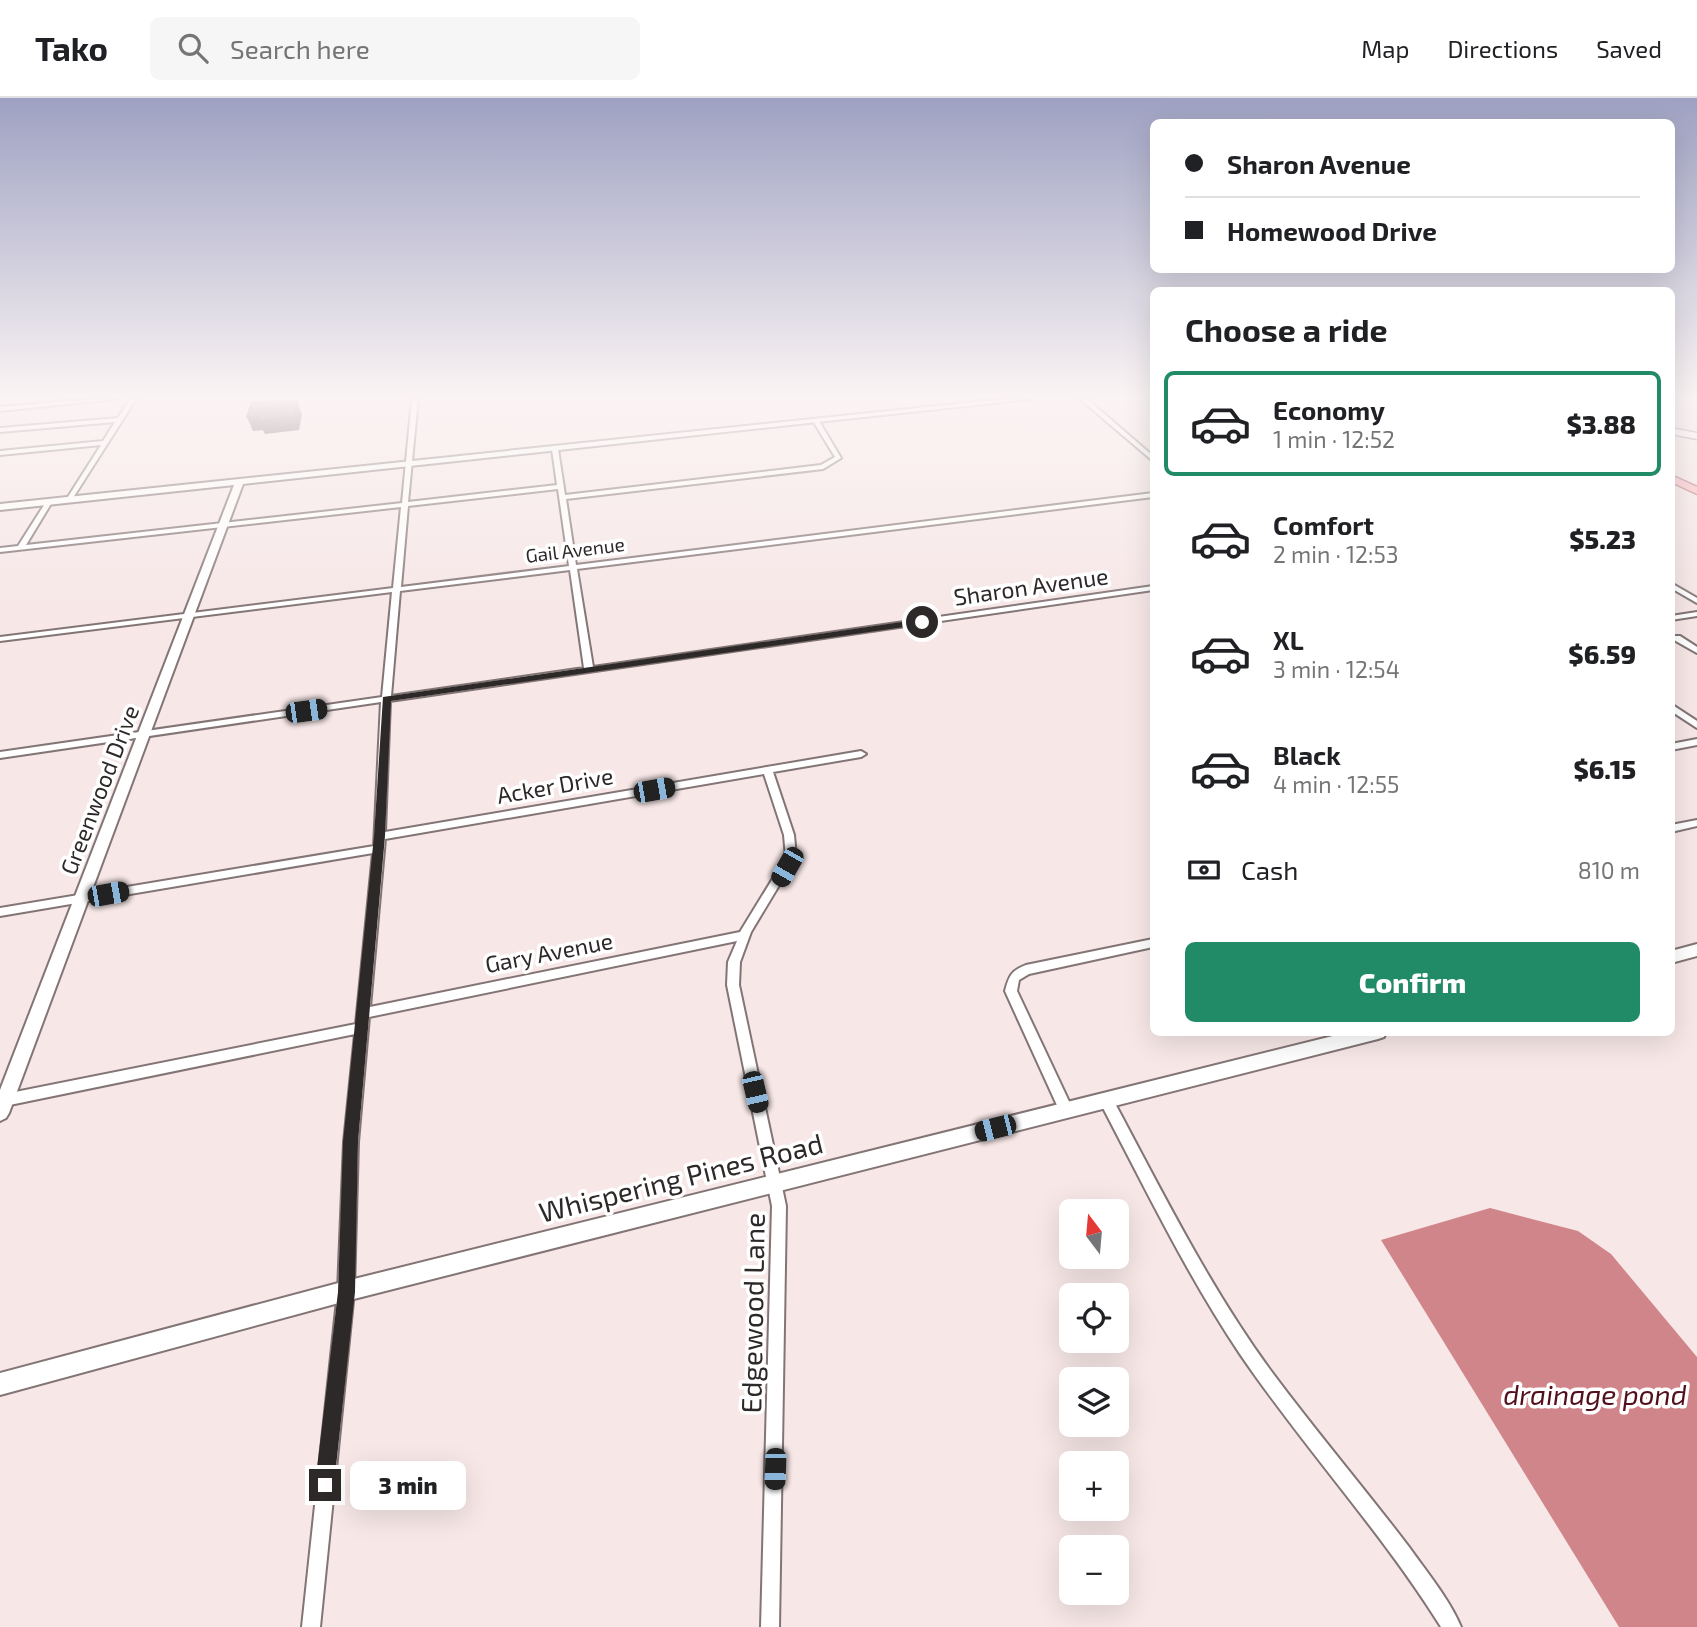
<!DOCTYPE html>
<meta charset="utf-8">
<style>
:root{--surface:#fff;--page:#f6f6f6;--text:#202124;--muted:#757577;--line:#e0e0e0;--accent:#218a67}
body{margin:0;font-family:"Exo 2",sans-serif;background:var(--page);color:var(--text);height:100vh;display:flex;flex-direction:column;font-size:26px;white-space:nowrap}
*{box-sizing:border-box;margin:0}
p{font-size:23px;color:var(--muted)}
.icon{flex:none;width:38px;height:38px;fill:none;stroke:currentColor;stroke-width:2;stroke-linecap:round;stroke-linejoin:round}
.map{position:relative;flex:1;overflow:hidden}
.panel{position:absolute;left:1150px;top:189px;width:525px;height:749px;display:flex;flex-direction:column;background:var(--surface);border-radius:10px;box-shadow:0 7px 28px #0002}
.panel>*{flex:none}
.hud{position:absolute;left:1150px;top:21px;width:525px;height:154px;border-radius:10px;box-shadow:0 7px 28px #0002;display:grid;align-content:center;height:154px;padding:0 35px;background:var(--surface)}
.needle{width:46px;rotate:344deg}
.buttons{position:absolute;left:1059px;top:1101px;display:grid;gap:14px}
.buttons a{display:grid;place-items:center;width:70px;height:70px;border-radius:10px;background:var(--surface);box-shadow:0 7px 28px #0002;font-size:35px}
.end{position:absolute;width:32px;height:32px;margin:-16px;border:9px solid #2e2929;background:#fff;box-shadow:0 0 0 4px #fff}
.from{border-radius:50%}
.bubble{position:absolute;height:49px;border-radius:10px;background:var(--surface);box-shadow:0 7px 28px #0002;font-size:23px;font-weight:800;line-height:49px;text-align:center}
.car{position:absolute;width:21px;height:42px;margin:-21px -10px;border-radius:9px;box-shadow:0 0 5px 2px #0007;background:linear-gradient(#222 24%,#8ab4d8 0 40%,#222 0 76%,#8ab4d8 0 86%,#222 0)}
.hud b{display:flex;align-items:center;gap:24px;height:66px;font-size:26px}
.hud b+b{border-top:2px solid var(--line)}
.hud i{width:18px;height:18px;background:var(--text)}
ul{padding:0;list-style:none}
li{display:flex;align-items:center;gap:21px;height:105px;margin:0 14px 10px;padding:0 21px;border:4px solid transparent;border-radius:10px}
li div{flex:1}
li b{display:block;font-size:26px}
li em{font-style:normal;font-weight:800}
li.active{border-color:var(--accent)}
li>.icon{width:63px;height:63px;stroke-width:1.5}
h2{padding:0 35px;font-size:32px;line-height:84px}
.pay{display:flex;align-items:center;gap:18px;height:77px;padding:0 35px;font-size:26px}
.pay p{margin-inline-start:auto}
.button{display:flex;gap:14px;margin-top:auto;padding:14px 35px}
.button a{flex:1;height:80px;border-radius:10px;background:var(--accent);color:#fff;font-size:28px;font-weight:800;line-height:80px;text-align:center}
header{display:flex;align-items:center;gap:42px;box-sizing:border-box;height:98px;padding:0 35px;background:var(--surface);border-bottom:2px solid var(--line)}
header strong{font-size:33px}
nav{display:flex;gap:38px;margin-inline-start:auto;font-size:24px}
.search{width:490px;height:63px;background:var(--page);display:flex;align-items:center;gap:18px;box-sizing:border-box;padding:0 24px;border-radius:10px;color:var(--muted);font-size:26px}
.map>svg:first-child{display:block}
.water{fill:#d0858a}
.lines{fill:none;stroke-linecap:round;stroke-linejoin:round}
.minor-casing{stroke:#837575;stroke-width:4}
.tertiary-casing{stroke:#837575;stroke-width:4}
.secondary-casing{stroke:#837575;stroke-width:3}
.primary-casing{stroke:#b1656c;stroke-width:3}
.minor{fill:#fff;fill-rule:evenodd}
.tertiary{fill:#fff;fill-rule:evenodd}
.secondary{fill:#fff;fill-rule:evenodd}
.primary{fill:#fbb6bc;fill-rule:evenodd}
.shaded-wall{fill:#403737}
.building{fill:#5b4e4e;stroke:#403737;stroke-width:2}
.route{fill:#2e2929}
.labels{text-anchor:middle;stroke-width:7;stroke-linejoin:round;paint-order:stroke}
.far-street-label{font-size:19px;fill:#2e2929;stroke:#fff}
.street-label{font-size:23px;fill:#2e2929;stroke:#fff}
.near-street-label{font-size:28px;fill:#2e2929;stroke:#fff}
.near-water-label{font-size:28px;font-style:italic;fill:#53101c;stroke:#fff}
</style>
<header>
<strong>Tako</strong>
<div class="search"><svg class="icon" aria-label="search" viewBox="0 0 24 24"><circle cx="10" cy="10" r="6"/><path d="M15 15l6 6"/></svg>Search here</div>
<nav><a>Map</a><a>Directions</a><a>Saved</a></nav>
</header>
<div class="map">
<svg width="1697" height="1529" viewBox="0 0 1697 1529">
<rect width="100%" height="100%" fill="#f7e7e7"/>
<polygon class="water" points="1490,1110 1578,1133 1611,1156 1697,1259 1697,1529 1619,1529 1381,1142"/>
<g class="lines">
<g class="minor-casing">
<g id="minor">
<polygon points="92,301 116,301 0,313 0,309"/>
<polygon points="130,301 136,301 71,403 66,402 101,347 0,357 0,353 103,343 115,324 0,334 0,330 118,320"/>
<path d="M 412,301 L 418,301 L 408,404 L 557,387 L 552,351 L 555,349 L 558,351 L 565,397 L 821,367 L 835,359 L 813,323 L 816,321 L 819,323 L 841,360 L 823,371 L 566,401 L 576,467 L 1153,395 L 1153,399 L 577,471 L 593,569 L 1153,488 L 1153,492 L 390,603 L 385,734 L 861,653 L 866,656 L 861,659 L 773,674 L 794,737 L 796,759 L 751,834 L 740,864 L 739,887 L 786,1108 L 779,1529 L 761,1529 L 772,1108 L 727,887 L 728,864 L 737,843 L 369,919 L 358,1044 L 354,1193 L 320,1529 L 302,1529 L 338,1193 L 344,1044 L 355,936 L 0,1009 L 0,997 L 356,926 L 373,755 L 0,818 L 0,810 L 374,748 L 381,604 L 0,660 L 0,654 L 382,599 L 392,494 L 0,543 L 0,539 L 393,490 L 401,409 L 0,454 L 0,450 L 18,448 L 46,404 L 49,402 L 52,404 L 26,447 L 402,405 ZM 558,391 L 569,468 L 401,489 L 408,408 ZM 570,472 L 584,570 L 391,598 L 400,493 ZM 764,676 L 784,737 L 786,759 L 740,834 L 370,909 L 385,741 Z"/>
<polygon points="1080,301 1087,301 1153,358 1153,363"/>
<polygon points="1671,485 1697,500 1697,505 1671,490"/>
<polygon points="1697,514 1697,518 1671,522 1671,518"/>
<polygon points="1674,538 1680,538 1697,549 1697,555 1674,542"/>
<polygon points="1671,606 1697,623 1697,630 1671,613"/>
<polygon points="1697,641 1697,647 1671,652 1671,646"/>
<polygon points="1697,722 1697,728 1671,734 1671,727"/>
<path d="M 1153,841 L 1153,849 L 1029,876 L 1019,882 L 1017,893 L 1073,1012 L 1071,1016 L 1066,1018 L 1061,1016 L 1005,893 C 1009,878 1011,873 1026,867 Z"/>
<path d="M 1106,996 L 1111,998 C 1162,1093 1210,1191 1274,1277 C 1318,1336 1365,1391 1409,1449 C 1426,1473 1450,1502 1461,1529 L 1441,1529 C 1381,1433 1304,1350 1240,1256 C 1187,1177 1145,1090 1101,1006 L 1099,1002 L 1101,998 Z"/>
</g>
</g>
<g class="tertiary-casing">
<g id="tertiary">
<polygon points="1004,301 1031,301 243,386 9,1015 6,1020 0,1023 0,992 234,387 0,412 0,406"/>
<polygon points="1697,846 1697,858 1671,865 1671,853"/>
<polygon points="1349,934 1386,934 1384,939 1378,941 346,1203 0,1297 0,1275 346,1183"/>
</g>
</g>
<g class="secondary-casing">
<polygon id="secondary" points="1671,330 1697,335 1697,341 1671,336"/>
</g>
<g class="primary-casing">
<polygon id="primary" points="1671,377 1697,389 1697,396 1671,384"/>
</g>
<use href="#minor" class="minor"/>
<use href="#tertiary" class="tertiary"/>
<use href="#secondary" class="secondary"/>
<use href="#primary" class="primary"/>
</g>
<polygon class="shaded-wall" points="297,303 302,316 299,332 265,336 263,332 253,333 247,319"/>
<polygon class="building" points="297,303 294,318 259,322 260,318 247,319 252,304"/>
<linearGradient id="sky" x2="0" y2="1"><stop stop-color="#9ea1c2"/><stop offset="0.58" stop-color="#fbf4f4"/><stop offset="1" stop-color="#fbf4f4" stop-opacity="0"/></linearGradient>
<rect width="1697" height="515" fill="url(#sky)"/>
<polygon class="route" points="922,521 925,526 391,603 385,738 358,1044 355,1194 334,1387 331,1393 325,1396 318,1393 315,1387 338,1194 343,1044 374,738 383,599"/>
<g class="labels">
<g class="far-street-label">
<text transform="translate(575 452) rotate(-7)" y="7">Gail Avenue</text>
</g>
<g class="street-label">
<text transform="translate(1031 489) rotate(-8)" y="8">Sharon Avenue</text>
<text transform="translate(555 688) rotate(-10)" y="8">Acker Drive</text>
<text transform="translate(100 692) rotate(-69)" y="8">Greenwood Drive</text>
<text transform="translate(549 855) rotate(-11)" y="8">Gary Avenue</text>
</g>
<g class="near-street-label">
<text transform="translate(681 1080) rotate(-14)" y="10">Whispering Pines Road</text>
<text transform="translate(753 1215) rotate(-89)" y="10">Edgewood Lane</text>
</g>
<g class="near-water-label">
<text x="1595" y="1307">drainage pond</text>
</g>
</g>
</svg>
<div class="buttons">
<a><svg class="needle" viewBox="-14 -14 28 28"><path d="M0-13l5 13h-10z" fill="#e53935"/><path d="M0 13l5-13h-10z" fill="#757577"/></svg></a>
<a><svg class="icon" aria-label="locate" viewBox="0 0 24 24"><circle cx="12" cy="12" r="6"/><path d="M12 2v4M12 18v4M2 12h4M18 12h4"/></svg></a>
<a><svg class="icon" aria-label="layers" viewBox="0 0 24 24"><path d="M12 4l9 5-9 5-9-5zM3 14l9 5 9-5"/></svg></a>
<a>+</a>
<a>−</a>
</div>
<i class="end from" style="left:922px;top:524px"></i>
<i class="end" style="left:325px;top:1387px"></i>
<div class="bubble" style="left:350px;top:1363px;width:116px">3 min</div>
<i class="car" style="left:306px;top:613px;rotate:82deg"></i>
<i class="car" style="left:654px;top:692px;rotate:80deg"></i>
<i class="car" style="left:787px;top:769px;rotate:210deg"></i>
<i class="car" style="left:108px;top:796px;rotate:80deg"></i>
<i class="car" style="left:755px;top:994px;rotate:167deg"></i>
<i class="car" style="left:995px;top:1030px;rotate:256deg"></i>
<i class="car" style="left:775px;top:1371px;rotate:182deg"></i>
<div class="hud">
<b><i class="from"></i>Sharon Avenue</b>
<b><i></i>Homewood Drive</b>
</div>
<section class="panel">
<h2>Choose a ride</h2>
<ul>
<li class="active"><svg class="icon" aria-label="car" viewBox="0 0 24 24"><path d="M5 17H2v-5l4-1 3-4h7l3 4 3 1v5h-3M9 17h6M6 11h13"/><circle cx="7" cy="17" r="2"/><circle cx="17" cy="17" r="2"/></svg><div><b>Economy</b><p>1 min · 12:52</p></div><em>$3.88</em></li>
<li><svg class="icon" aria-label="car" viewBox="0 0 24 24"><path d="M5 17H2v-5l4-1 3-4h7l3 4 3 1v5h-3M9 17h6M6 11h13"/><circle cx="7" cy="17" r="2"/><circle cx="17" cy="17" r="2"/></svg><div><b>Comfort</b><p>2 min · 12:53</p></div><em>$5.23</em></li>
<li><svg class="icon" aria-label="car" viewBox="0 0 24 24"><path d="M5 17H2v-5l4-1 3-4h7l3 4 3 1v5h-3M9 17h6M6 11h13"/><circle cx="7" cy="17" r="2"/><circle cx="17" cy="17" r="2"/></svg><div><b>XL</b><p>3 min · 12:54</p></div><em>$6.59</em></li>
<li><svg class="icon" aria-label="car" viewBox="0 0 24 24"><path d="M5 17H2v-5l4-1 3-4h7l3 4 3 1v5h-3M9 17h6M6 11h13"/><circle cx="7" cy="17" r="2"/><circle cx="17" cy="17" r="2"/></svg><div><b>Black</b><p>4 min · 12:55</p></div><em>$6.15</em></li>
</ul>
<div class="pay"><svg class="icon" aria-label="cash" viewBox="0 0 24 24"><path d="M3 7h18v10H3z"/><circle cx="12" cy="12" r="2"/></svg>Cash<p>810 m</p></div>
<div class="button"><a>Confirm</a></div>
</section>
</div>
